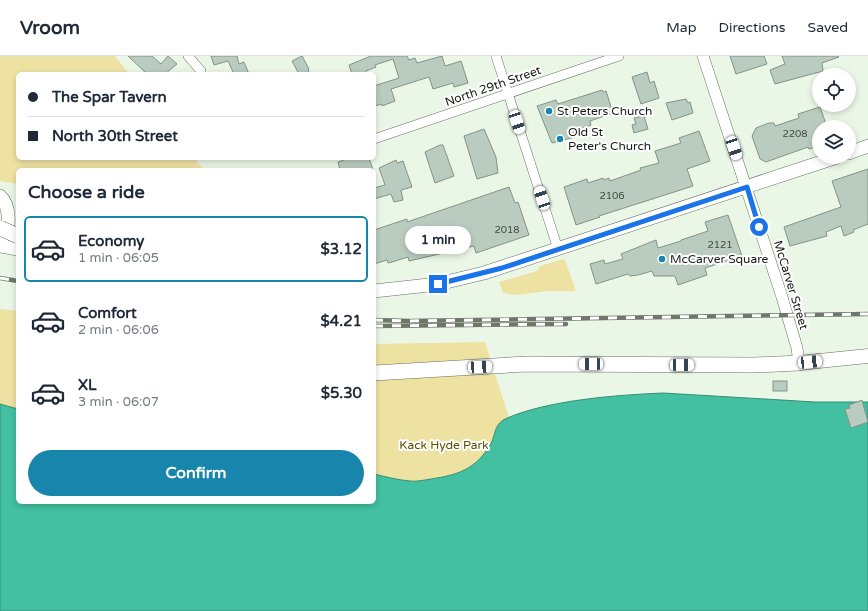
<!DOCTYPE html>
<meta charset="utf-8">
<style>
:root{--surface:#fff;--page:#f2f2f3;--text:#1f2937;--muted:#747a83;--line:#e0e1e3;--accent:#1785ac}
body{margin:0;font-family:"Varela Round",sans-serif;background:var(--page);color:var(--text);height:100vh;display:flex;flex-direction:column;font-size:15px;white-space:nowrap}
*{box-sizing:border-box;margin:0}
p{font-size:13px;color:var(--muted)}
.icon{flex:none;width:22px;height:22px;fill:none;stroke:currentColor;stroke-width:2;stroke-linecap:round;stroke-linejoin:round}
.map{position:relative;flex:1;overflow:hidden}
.sheet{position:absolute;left:16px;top:112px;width:360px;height:336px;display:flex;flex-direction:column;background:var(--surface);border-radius:6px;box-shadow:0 2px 6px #0003}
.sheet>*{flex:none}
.guide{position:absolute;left:16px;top:16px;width:360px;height:88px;border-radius:6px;box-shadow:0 2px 6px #0003;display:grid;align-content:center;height:88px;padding:0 12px;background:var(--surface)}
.tools{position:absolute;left:812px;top:12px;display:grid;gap:8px}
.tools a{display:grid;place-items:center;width:44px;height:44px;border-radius:50%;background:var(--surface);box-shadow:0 2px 6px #0003;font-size:20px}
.end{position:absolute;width:18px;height:18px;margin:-9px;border:5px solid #1a73e8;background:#fff;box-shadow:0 0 0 2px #fff}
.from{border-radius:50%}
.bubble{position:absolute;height:28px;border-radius:14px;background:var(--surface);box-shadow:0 2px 6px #0003;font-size:13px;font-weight:700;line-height:28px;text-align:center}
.car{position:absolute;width:12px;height:24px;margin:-12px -6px;border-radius:5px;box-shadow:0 0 3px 1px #0007;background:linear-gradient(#fff 24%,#345 0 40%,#fff 0 76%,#345 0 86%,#fff 0)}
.guide b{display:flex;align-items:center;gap:14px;height:38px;font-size:15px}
.guide b+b{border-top:1px solid var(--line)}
.guide i{width:10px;height:10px;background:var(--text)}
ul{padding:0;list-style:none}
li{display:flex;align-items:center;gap:12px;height:66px;margin:0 8px 6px;padding:0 4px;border:2px solid transparent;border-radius:6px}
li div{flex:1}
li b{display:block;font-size:15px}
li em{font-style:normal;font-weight:700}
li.active{border-color:var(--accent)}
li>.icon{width:36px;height:36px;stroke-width:1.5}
h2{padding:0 12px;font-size:18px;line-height:48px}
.button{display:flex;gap:8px;margin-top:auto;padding:8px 12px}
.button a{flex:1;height:46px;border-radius:24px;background:var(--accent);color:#fff;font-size:16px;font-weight:700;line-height:46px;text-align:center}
header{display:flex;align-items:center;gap:24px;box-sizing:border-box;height:56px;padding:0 20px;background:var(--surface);border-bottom:1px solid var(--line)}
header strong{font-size:19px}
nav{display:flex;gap:22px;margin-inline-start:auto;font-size:14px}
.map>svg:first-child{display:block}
.green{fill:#eee2a3}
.water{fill:#42c0a1;stroke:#358f77}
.building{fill:#baccbf;stroke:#829387}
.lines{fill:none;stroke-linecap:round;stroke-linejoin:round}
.minor-casing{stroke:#677163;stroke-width:10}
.tertiary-casing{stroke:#677163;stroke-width:12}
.secondary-casing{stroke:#677163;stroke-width:14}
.primary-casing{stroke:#677163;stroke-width:15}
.trunk-casing{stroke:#677163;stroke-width:16}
.minor{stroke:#fff;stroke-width:9}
.tertiary{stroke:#fff;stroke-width:11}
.secondary{stroke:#fff;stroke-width:13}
.primary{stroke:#fff;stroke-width:14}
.trunk{stroke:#fff;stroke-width:15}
.rail-casing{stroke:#6f776c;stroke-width:4.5}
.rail{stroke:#fff;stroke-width:3;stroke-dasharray:9;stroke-linecap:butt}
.trunk-bridge-casing{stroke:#677163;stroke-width:16;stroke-linecap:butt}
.trunk-bridge{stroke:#fff;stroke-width:15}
.route{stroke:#1a73e8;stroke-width:5}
.poi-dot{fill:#1785ac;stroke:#fff;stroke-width:1.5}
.labels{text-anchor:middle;stroke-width:4;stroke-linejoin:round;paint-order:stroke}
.number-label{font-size:10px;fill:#404840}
.street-label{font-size:12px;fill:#181c16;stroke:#fff}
.poi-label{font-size:12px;fill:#181c16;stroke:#fff;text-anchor:start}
.park-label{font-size:12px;fill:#5c5000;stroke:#fff}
</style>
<header>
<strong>Vroom</strong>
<nav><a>Map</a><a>Directions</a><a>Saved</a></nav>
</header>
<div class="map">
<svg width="868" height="555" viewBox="0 0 868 555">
<rect width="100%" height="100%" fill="#ebf7e6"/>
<g class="green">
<polygon points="0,0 115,0 129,18 18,18 18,102 194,102 204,114 18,114 18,128 0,125"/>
<polygon points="563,203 565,204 576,235 549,235 516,239 503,237 499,226 537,215 540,210"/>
<polygon points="0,253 18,255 18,385 0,380"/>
<polygon points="485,286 543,469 374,446 374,288"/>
</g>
<path class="water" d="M 663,337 L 815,346 L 868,346 L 868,555 L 0,555 L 0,348 L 18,353 L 18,446 L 374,446 L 374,418 C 386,421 398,424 410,425 C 416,426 424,424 431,423 C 457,419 474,414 489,391 C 496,381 493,369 505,363 C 547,344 617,339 663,337 Z"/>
<g class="building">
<polygon points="128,0 152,0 161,8 168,0 177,8 165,18 147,18"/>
<polygon points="211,0 237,0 239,8 244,6 249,18 234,18 228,5 214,9"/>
<polygon points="302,0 309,13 308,14 310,18 299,18 292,5"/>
<polygon points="371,0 407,0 409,4 415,2 417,7 442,0 445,10 461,5 468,27 454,31 453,27 433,33 429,21 391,33 395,45 382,50 382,48 374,50 374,30 399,22 393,3 375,9 376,11 366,15 367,18 352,18 349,9"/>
<polygon points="730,0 764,0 767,8 736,18"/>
<polygon points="782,0 838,0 839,1 822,7 823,15 775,28 770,14 785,8"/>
<polygon points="647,16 650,27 654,25 659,42 641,48 632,21"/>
<polygon points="602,34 603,36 606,35 613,57 590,65 591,69 573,77 575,81 552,87 537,50 556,44 558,48"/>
<polygon points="686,43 688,47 690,46 693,57 672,64 666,47"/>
<polygon points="820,51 827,71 819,71 819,90 809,93 808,91 766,106 760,103 752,80 756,72 769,67 774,67 775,70 799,62 798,58"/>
<polygon points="644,60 648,73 634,77 632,69 636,68 634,62"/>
<polygon points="484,73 496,101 498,117 477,123 464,80"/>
<polygon points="699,75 710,105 687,113 693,130 599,160 600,161 576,169 564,131 587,123 588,127 603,122 604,124 609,122 610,125 641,114 640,112 659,107 655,95 681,87 679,82"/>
<polygon points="440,89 443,89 454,120 435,127 425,96"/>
<polygon points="350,102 369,102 373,114 340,114 338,106"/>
<polygon points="396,104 397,107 403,105 412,131 401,134 403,144 394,146 391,138 374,143 374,132 385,129 379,112"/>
<polygon points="868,113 868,168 853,174 854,176 844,180 841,170 826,176 827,180 790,190 784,171 841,151 832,125"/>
<polygon points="509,131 515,147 518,146 529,179 476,197 474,190 409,205 408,201 392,206 388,207 387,204 374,208 374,174 407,163 407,166"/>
<polygon points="728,159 742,200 705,212 707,219 678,229 675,220 654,220 652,215 638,219 630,220 628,218 596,228 590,208 604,204 605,208 623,203 621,198 656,184 658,192 681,185 681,184 708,175 705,166"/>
<rect x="773" y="325" width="14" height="10"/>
<polygon points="862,344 868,366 851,372 845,353 850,352 849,349"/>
</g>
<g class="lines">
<g class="minor-casing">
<g id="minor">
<polyline points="188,0 201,15"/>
<polyline points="496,0 558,193"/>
<polyline points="374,83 619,0"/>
</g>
</g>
<g class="tertiary-casing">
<polyline id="tertiary" points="703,0 782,241 797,292 799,307"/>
</g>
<g class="secondary-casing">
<g id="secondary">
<polyline points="849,97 868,90"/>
<path d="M 0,140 C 10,149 12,176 0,183"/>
<polyline points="0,190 18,193"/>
<polyline points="374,235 438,228 484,217 837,101"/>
</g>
</g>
<g class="primary-casing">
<polyline id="primary" points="799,307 868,300"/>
</g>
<g class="trunk-casing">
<polyline id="trunk" points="374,317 526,308 754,309 799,307"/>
</g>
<use href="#minor" class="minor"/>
<use href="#tertiary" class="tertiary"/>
<use href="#secondary" class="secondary"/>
<use href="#primary" class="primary"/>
<use href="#trunk" class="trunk"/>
<g class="rail-casing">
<g id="rail">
<polyline points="0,222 18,225"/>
<polyline points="374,264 410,265 868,258"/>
<polyline points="374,270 566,268"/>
</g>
</g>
<use href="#rail" class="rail"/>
<g class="trunk-bridge-casing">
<polyline id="trunk-bridge" points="0,172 18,180"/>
</g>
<use href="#trunk-bridge" class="trunk-bridge"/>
</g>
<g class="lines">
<polyline class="route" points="438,228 502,212 747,131 759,171"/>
</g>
<g class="poi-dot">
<circle cx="549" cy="55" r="4"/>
<circle cx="560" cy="83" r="4"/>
<circle cx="662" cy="203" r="4"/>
</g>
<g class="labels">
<g class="number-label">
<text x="795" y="81">2208</text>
<text x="612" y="143">2106</text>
<text x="507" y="177">2018</text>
<text x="720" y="192">2121</text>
</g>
<g class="street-label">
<text transform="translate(493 30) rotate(-19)" y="4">North 29th Street</text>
<text transform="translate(791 229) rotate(73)" y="4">McCarver Street</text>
</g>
<g class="poi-label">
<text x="557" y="59">St Peters Church</text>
<text x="568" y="80">Old St<tspan x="568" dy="14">Peter's Church</tspan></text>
<text x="670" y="207">McCarver Square</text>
</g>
<g class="park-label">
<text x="444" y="393">Kack Hyde Park</text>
</g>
</g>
</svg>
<div class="tools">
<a><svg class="icon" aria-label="locate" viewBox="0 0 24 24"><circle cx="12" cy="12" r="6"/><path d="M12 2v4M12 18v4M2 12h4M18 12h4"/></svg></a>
<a><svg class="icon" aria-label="layers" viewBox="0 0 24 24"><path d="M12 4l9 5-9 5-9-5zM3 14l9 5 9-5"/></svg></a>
</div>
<i class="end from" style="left:759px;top:171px"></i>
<i class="end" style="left:438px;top:228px"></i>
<div class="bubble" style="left:405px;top:170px;width:66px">1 min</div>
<i class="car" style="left:517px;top:66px;rotate:162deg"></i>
<i class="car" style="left:734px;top:92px;rotate:162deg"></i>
<i class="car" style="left:542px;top:142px;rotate:342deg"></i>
<i class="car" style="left:810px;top:306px;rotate:84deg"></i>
<i class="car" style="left:591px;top:308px;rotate:270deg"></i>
<i class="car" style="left:682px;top:309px;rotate:90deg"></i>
<i class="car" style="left:480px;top:311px;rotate:87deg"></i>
<div class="guide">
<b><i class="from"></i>The Spar Tavern</b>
<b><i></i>North 30th Street</b>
</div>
<section class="sheet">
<h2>Choose a ride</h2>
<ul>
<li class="active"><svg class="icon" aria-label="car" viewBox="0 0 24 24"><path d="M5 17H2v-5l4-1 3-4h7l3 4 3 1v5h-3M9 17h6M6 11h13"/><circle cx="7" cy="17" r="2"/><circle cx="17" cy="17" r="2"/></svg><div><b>Economy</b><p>1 min · 06:05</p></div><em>$3.12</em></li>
<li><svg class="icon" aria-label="car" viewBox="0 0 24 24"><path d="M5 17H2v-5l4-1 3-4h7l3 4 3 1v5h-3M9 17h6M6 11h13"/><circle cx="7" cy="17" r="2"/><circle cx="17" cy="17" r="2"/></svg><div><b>Comfort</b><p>2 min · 06:06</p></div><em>$4.21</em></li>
<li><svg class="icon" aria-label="car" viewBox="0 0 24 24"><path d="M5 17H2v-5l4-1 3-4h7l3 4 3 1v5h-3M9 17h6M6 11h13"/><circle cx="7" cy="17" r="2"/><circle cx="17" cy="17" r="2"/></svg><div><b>XL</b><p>3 min · 06:07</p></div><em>$5.30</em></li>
</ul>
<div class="button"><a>Confirm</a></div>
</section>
</div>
